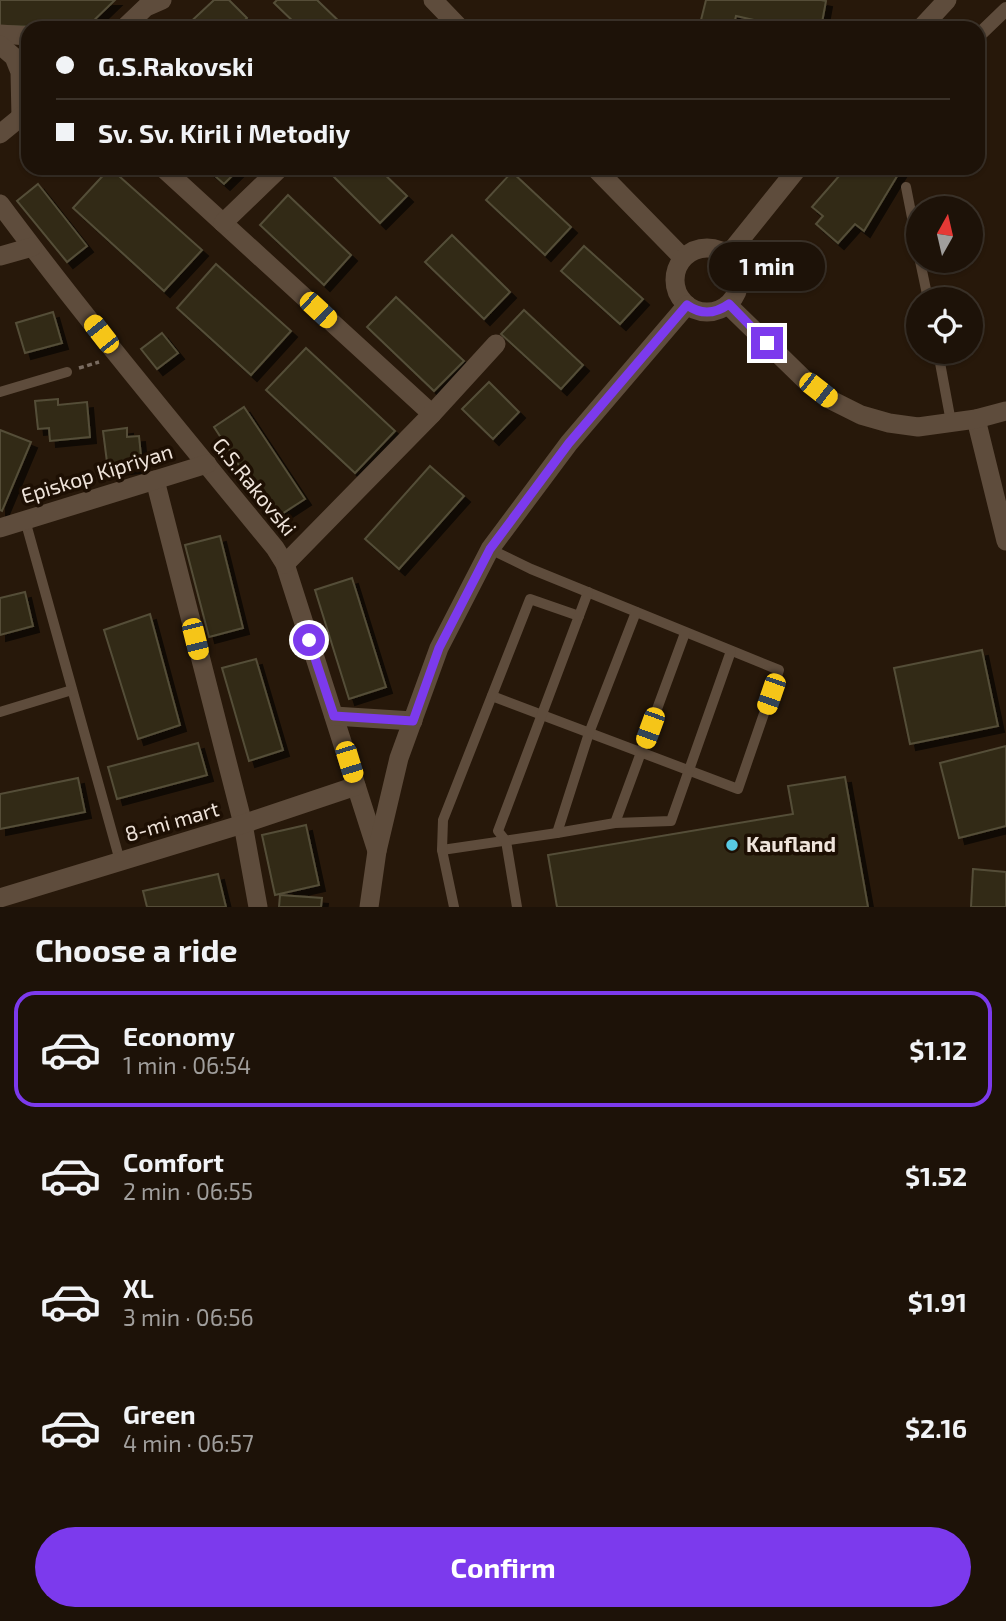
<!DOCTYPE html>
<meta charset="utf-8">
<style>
:root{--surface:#1d1208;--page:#251b12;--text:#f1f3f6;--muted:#a09e9c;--line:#3b3229;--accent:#7c3aed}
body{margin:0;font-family:"Exo 2",sans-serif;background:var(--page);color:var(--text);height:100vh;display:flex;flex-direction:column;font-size:26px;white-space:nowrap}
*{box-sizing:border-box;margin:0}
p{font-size:23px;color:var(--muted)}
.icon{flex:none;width:38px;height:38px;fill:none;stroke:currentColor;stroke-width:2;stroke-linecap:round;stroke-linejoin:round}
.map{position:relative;height:907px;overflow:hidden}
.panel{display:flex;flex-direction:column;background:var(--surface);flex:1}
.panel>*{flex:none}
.hud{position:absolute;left:21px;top:21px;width:964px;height:154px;border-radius:21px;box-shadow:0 2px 5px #0004,0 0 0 2px var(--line);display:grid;align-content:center;height:154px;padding:0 35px;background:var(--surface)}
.needle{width:46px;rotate:8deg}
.buttons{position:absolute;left:906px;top:196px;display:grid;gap:14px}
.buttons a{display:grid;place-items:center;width:77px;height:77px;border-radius:50%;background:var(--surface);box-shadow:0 2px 5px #0004,0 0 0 2px var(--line);font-size:35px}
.end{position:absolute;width:32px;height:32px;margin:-16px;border:9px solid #7c3aed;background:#fff;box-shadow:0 0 0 4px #fff}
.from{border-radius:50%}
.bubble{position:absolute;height:49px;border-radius:24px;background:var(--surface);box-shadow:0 2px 5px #0004,0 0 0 2px var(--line);font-size:23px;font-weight:700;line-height:49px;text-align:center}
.car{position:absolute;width:21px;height:42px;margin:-21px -10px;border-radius:9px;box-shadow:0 0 5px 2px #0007;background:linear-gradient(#f5c518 24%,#345 0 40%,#f5c518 0 76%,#345 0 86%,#f5c518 0)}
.hud b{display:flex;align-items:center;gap:24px;height:66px;font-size:26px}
.hud b+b{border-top:2px solid var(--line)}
.hud i{width:18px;height:18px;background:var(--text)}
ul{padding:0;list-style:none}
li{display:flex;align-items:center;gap:21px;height:116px;margin:0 14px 10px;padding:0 21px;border:4px solid transparent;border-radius:21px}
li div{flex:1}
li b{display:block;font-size:26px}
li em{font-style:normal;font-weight:700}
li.current{border-color:var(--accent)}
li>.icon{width:63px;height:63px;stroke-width:1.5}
h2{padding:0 35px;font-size:32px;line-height:84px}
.cta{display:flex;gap:14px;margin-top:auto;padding:14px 35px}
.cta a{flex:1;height:80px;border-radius:42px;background:var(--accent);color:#fff;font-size:28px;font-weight:700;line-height:80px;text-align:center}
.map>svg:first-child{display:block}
.building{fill:#312b17;stroke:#544e38;stroke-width:2;filter:url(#shadow)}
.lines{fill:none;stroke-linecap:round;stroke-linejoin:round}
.path{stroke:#7a6c61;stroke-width:3.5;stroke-dasharray:5 3.5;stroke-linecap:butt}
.service{stroke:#5e4c3c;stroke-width:10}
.pedestrian{stroke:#5e4c3c;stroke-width:14}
.minor{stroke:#5e4c3c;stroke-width:19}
.tertiary{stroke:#5e4c3c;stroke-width:19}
.secondary{stroke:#5e4c3c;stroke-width:19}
.route{stroke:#7c3aed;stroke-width:9}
.poi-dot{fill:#58c9e3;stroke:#1d0f03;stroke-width:2.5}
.labels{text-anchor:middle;stroke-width:7;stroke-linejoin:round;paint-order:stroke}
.street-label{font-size:21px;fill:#efe4db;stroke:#1d0f03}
.poi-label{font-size:21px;font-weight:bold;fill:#efe4db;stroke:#1d0f03;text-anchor:start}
</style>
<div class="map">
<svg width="1006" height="907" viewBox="0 0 1006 907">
<defs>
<filter id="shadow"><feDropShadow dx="6" dy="6" stdDeviation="0" flood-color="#0009"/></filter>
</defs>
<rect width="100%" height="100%" fill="#27180a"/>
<g class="building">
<polygon points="0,0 115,0 86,28 0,26"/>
<polygon points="214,0 229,0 247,18 237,28 184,28"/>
<polygon points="277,0 317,0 346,28 300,28 274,3"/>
<polygon points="706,0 821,0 826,1 821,28 789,28 736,16 733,28 699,28"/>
<polygon points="110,168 202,250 164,291 73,208"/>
<polygon points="206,168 240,168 224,184"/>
<polygon points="325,168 378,168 407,196 380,223"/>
<polygon points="846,168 902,168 864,231 855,224 838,243 816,224 823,216 812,207"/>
<polygon points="512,172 571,227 545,255 486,200"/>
<polygon points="38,184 87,246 67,262 17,201"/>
<polygon points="288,195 351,255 324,285 260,225"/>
<polygon points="452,235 510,292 484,319 425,262"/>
<polygon points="584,246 643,299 620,324 561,271"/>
<polygon points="216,264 291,331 251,375 177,308"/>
<polygon points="396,297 464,361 434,391 367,327"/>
<polygon points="524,310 583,365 561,389 501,334"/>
<polygon points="53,312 62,343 25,353 16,323"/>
<polygon points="162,333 178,353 157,369 141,349"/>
<polygon points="306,348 395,431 355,473 266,390"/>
<polygon points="489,382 519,412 493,439 462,409"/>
<polygon points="58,399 58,405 87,402 90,437 50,441 49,428 38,429 35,401"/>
<polygon points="244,407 305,499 274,519 214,427"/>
<polygon points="127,428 127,437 139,436 142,466 108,470 103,431"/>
<polygon points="0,430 31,442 2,511 0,510"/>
<polygon points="430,466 464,496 399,569 365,539"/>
<polygon points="220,536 243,628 209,637 185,545"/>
<polygon points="352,578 386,687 349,699 315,590"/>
<polygon points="25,592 33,626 0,635 0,598"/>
<polygon points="150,614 180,725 138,739 104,630"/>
<polygon points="982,650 998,726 910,744 894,668"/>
<polygon points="256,659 283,750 249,761 222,668"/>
<polygon points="198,743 207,775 117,799 108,767"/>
<polygon points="1006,746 1006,826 959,838 940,763"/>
<polygon points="845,777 868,907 557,907 548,855 793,814 788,786"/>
<polygon points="78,778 85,812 0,829 0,794"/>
<polygon points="306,825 319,885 275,895 262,835"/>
<polygon points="973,869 1006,872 1006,907 971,907"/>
<polygon points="218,874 226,907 147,907 143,891"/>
<polygon points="280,895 322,898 321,907 279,907"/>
</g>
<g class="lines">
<polyline class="path" points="79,368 99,362"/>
<g class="service">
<polyline points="906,187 919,253"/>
<polyline points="920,261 928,299"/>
<polyline points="938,352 951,422"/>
<polyline points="0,392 67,372"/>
<polyline points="25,520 120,861"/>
<polyline points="490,549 531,569 779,670 738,789 492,696"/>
<polyline points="0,712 72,690"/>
<polyline points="615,823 685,633"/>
<polyline points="557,833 589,733 636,612"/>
<polyline points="442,850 557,833 615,823 671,821 731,651"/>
<polyline points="454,907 442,850 443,820 530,599 579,616"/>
<polyline points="517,907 506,841 498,831 588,592"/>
</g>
<polyline class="pedestrian" points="978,36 1006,9"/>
<g class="minor">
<polyline points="433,0 460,28"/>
<polyline points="124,28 146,7 162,0"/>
<polyline points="0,34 28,36"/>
<polyline points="0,45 14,57 20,72 21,118"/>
<polyline points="0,134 28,111"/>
<polyline points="163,168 432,414"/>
<polyline points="595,168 683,258"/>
<path d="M 0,204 C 87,321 182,434 275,548 L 285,564 L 377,851"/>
<polyline points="223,223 280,168"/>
<polyline points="0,256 32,247"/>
<polyline points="155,480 243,824 258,907"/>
<polyline points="0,528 207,464"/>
<polyline points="285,564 432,414 496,344"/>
<polyline points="334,716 413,721"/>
<polyline points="0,898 243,824 356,786"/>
</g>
<g class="tertiary">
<polyline points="921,28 947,0"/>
<polyline points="728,255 798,168"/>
<polyline points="976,419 1006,541"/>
</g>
<g class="secondary">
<circle cx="707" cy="280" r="32"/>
<polyline points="728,305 806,381 831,400 861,415 889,423 918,427 976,419 1006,411"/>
<polyline points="369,907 377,851 399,758 439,648 490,549 569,443 687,305"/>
</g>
</g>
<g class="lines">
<path class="route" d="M 309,640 L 334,716 L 413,721 L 439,648 L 490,549 L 569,443 L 687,305 C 701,315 715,314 729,304 L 767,343"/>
</g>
<circle class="poi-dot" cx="732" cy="845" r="7"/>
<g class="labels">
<g class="street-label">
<text transform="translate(97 474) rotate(-17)" y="7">Episkop Kipriyan</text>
<text transform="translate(254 487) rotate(51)" y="7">G.S.Rakovski</text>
<text transform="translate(172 822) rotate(-16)" y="7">8-mi mart</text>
</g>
<g class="poi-label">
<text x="746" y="852">Kaufland</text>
</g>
</g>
</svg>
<div class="buttons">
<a><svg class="needle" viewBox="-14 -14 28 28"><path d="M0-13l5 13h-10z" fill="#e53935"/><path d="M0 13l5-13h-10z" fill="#a09e9c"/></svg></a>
<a><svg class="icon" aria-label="locate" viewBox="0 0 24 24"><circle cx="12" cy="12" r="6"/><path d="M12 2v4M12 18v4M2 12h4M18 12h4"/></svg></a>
</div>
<i class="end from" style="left:309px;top:640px"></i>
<i class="end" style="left:767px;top:343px"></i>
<div class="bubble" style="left:709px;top:242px;width:116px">1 min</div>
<i class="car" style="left:318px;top:310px;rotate:133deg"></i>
<i class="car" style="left:101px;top:334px;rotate:322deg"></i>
<i class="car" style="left:818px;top:390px;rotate:128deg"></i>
<i class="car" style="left:195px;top:639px;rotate:166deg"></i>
<i class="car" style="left:771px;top:694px;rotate:199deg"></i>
<i class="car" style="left:650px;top:728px;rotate:200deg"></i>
<i class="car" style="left:349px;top:762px;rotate:163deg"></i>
<div class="hud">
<b><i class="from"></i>G.S.Rakovski</b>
<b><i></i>Sv. Sv. Kiril i Metodiy</b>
</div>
</div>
<section class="panel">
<h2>Choose a ride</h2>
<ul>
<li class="current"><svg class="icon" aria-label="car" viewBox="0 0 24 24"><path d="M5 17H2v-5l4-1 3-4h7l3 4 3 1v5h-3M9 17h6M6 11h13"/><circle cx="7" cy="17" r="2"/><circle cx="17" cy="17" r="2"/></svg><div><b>Economy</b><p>1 min · 06:54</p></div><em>$1.12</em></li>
<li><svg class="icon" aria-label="car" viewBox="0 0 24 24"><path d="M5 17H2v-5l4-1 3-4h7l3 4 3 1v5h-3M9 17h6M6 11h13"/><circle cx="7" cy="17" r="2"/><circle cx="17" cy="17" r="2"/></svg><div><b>Comfort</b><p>2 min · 06:55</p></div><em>$1.52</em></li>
<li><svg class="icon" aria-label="car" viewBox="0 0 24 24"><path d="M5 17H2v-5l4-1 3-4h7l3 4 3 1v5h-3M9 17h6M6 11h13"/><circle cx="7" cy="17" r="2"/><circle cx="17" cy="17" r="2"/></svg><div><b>XL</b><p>3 min · 06:56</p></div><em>$1.91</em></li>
<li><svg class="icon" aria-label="car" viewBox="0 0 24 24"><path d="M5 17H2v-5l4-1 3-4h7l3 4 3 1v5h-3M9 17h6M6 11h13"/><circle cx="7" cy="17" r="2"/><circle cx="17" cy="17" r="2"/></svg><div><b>Green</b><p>4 min · 06:57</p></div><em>$2.16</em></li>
</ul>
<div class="cta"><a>Confirm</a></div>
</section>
